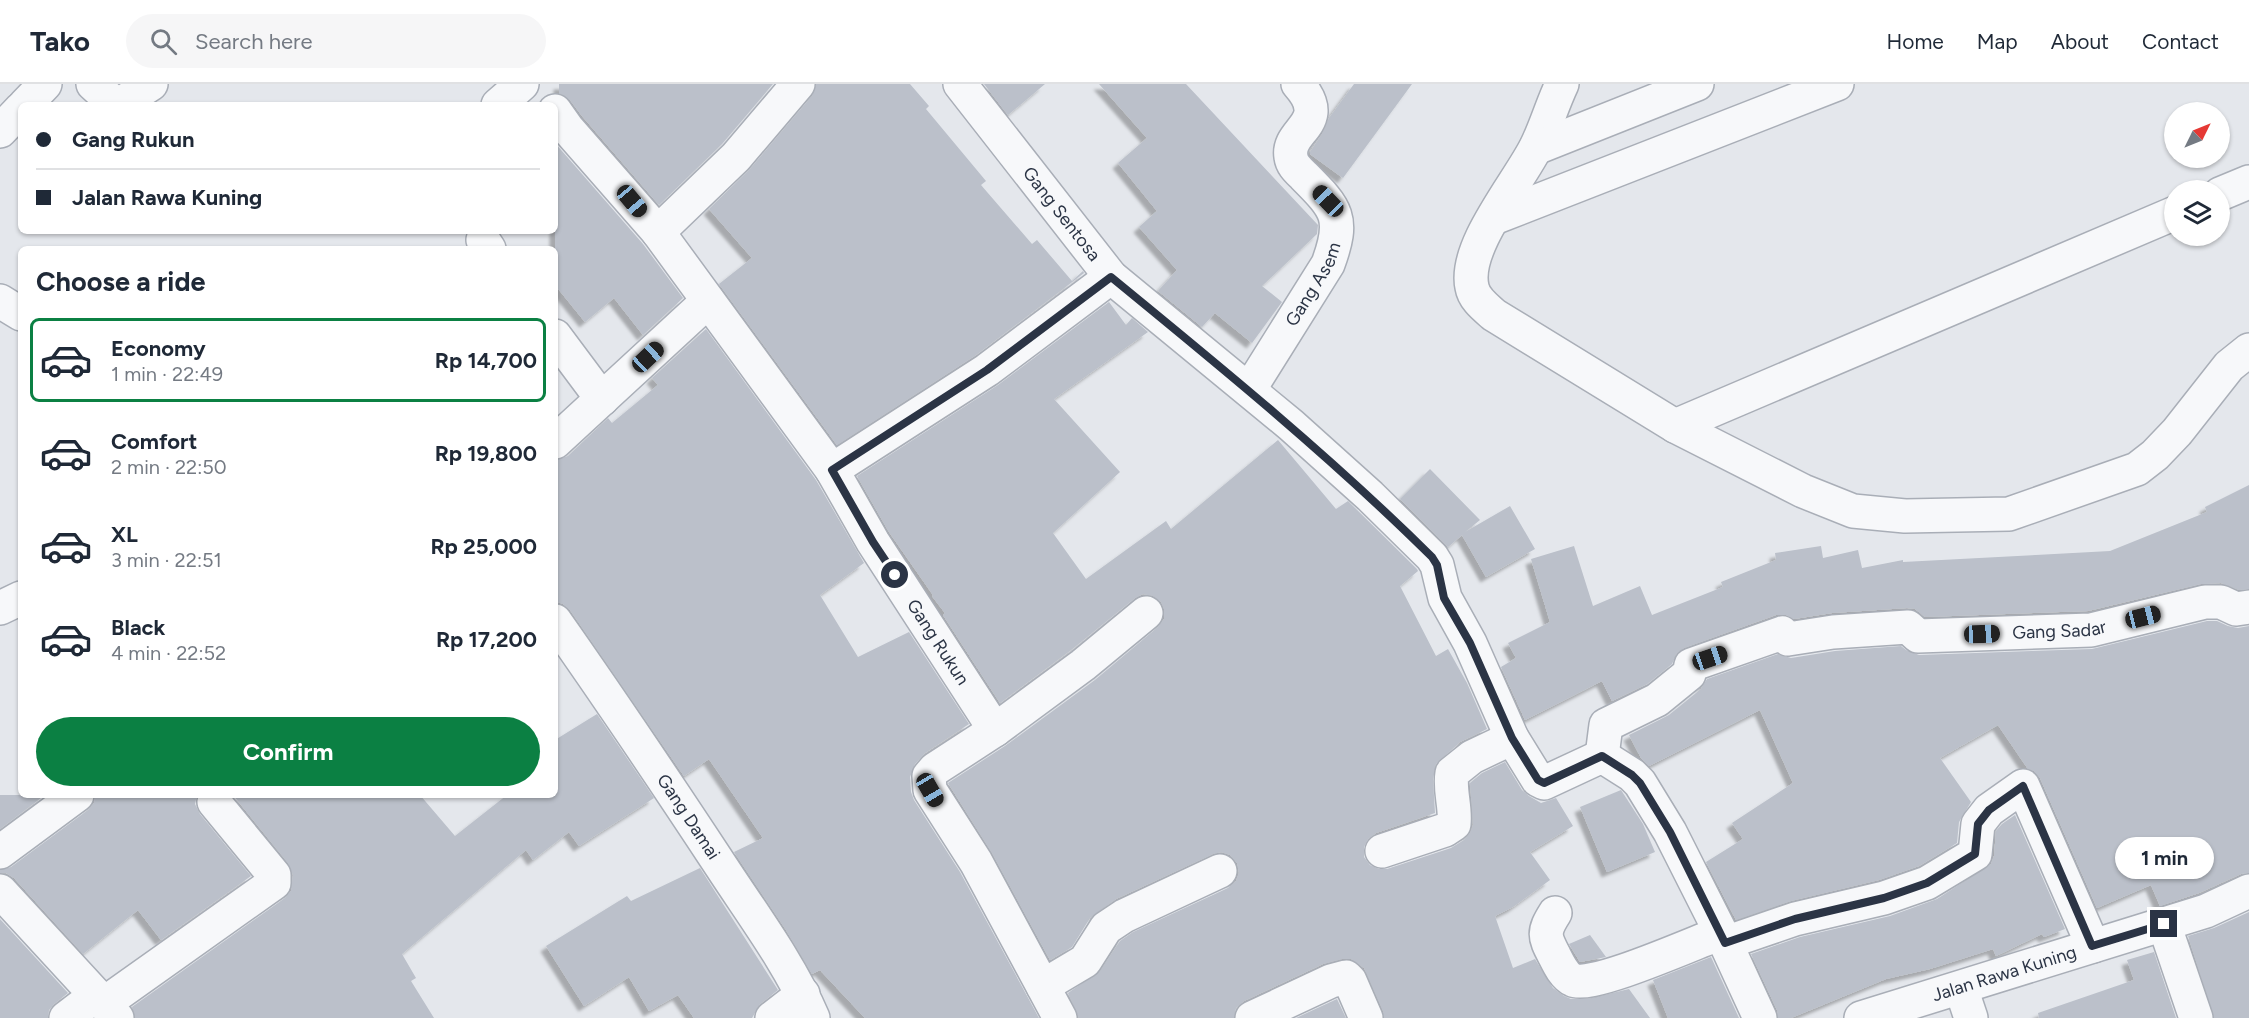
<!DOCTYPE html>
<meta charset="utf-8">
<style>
:root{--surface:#fff;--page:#f6f6f7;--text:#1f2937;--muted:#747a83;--line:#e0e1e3;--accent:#0b8043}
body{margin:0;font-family:Figtree,sans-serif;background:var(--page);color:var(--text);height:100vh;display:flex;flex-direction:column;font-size:22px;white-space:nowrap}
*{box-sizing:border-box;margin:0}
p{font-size:20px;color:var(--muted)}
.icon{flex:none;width:33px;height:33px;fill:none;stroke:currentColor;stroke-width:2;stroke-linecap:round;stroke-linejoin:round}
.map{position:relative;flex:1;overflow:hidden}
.side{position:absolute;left:18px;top:162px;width:540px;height:552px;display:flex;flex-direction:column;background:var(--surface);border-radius:9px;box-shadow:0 2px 4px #0004}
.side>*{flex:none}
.top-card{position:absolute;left:18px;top:18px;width:540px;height:132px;border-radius:9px;box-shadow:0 2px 4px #0004;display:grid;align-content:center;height:132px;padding:0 18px;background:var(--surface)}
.needle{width:39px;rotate:47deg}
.fabs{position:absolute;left:2164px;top:18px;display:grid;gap:12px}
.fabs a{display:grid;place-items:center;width:66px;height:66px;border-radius:50%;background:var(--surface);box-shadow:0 2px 4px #0004;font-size:30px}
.end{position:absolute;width:27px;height:27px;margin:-14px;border:8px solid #2b3445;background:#fff;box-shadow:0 0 0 3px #fff}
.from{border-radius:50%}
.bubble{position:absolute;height:42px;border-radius:21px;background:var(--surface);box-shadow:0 2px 4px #0004;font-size:20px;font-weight:700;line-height:42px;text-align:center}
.car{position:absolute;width:18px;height:36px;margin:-18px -9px;border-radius:8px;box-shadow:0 0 4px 2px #0007;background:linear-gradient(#222 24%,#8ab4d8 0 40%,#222 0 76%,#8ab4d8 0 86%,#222 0)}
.top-card b{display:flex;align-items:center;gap:21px;height:57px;font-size:22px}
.top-card b+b{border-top:2px solid var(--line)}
.top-card i{width:15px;height:15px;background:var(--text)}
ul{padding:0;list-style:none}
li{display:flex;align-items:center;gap:18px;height:84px;margin:0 12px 9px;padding:0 6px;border:3px solid transparent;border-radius:9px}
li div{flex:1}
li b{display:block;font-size:22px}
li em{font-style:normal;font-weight:700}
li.on{border-color:var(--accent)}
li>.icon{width:54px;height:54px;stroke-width:1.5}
h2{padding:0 18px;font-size:27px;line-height:72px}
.button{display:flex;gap:12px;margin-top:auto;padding:12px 18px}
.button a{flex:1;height:69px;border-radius:36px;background:var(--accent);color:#fff;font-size:24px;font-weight:700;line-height:69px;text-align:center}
header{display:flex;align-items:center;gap:36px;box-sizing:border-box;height:84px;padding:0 30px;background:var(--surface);border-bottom:2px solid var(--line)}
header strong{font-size:28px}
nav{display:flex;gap:33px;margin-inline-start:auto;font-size:21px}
.search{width:420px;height:54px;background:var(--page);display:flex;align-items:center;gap:15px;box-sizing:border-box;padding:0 21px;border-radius:33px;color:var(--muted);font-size:22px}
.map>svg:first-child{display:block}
.building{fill:#bbc0ca;filter:url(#shadow)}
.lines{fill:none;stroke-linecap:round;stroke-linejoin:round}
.minor-casing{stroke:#a9aeb7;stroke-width:36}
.tertiary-casing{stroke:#a9aeb7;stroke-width:36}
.minor{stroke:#f7f8fa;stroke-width:33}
.tertiary{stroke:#f7f8fa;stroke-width:33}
.route{stroke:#2b3445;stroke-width:8}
.labels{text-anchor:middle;stroke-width:4.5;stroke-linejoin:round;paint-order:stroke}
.street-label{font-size:18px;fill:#2b3445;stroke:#f4f6f9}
</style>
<header>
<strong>Tako</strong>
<div class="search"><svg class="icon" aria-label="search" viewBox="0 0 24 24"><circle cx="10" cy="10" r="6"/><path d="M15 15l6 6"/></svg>Search here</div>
<nav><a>Home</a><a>Map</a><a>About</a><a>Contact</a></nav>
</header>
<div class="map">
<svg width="2249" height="934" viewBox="0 0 2249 934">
<defs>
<filter id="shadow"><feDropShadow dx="-5.5" dy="5.5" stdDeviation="1.5" flood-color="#0004"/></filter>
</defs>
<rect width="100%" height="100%" fill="#e4e7ec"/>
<g class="building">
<polygon points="559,0 773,0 722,60 659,121 582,32 570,16 559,9"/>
<polygon points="816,0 910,0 929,22 926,25 986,97 981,101 1032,160 1037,156 1072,197 1083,187 1084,189 976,271 837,361 719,200 752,174 709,125 750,85 812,12"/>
<polygon points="984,0 1045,0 1008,31"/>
<polygon points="1099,0 1186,0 1318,141 1317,150 1262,202 1282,218 1252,259 1215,229 1202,243 1158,207 1177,186 1139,143 1157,127 1118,79 1147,54"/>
<polygon points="1354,0 1412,0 1343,94 1310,70 1310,68 1322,50 1329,34"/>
<polygon points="555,59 643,160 683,214 643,251 614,214 585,238 555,201"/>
<polygon points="1109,218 1126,241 1132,234 1148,248 1054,315 1120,388 1053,449 1086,495 1166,437 1171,445 1278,356 1336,425 1348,417 1417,485 1418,487 1400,502 1436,572 1448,565 1467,599 1487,645 1460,658 1436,680 1433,695 1435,729 1376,749 1368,755 1364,763 1364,773 1370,781 1379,785 1387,785 1451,764 1464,756 1470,749 1473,741 1470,699 1482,689 1505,678 1522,706 1529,712 1541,719 1556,714 1573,742 1530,768 1550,796 1513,823 1495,832 1513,884 1535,875 1553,904 1564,912 1571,915 1587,915 1629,905 1650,934 1384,934 1383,927 1364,884 1351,875 1342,875 1323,880 1244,917 1236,924 1234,934 1079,934 1068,909 1100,887 1120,857 1133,848 1228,804 1236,797 1239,789 1237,779 1230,771 1221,768 1213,770 1116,815 1090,834 1072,863 1050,876 992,769 948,699 1005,662 1095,596 1158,543 1164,535 1164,525 1161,518 1153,512 1143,510 1135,514 1071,566 1000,619 943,531 945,529 932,512 933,511 889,448 857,392 998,301"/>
<polygon points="706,245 816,396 864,479 820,511 858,573 909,548 969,640 925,669 915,680 910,693 911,708 914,716 960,788 1039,934 865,934 820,886 812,890 786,846 734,768 763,754 709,675 684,692 570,526 563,520 555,517 555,376 568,372 608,334 612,339 658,301 652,294"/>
<polygon points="1430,385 1480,436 1465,448 1510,422 1535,465 1486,493 1462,451 1448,463 1400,415"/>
<polygon points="2249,401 2249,505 2239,506 2221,499 2201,500 2088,527 1925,533 1915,525 1907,524 1832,529 1794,535 1786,531 1776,531 1684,564 1677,569 1672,580 1647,600 1612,617 1602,597 1525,636 1501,583 1516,574 1508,559 1550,538 1531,475 1574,462 1593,522 1640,502 1652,531 1723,503 1721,498 1776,476 1775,469 1821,462 1823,474 1858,466 1862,484 1903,476 1903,478 2110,467 2207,428 2205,423"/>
<polygon points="2207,537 2217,537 2228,542 2238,544 2249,542 2249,789 2241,790 2199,809 2160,822 2151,801 2097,824 2040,694 2034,687 2028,685 1998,641 1940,674 1971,718 1959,738 1957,759 1919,782 1879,796 1791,817 1736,836 1706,778 1743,755 1732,739 1793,699 1760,626 1649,682 1641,674 1629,651 1669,631 1701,605 1707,595 1778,570 1791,574 1835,567 1901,562 1906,566 1919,571 2092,565"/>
<polygon points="597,630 654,714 579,762 569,748 533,776 526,766 402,870 416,894 411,897 434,934 135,934 132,923 285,814 291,807 293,791 288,779 233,711 420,711 455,752 507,711 555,711 555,656"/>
<polygon points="1621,706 1643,740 1655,768 1607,788 1580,723"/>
<polygon points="0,711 45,711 0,745"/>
<polygon points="95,711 197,711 195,720 200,730 251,792 161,856 138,826 83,870 14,794 6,789 0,789 0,786 11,783 88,726 94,719"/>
<polygon points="2015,731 2065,845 2044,853 2042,850 1996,872 1993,865 1930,885 1886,895 1791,934 1778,934 1777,926 1751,870 1800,853 1890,832 1937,815 1991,780 1994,772 1996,747 2002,740"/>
<polygon points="700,784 778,906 760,920 752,934 694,934 678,911 649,927 629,893 584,922 546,862 627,812 631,817"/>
<polygon points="2249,828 2249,934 2214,934 2188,852 2214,844"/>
<polygon points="0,835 68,909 54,920 49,926 48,934 0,934"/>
<polygon points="1590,851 1606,873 1580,878 1569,860"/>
<polygon points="2154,868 2176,934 2039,934 2038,929 2134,896 2127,876"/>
<polygon points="1711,873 1739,934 1668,934 1653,896"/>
<polygon points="1337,915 1346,934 1296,934"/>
</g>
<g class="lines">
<g class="minor-casing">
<g id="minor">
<polyline points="93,0 116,21"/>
<path id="s1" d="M 960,0 L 1111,193 L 1291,341 L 1370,412 L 1432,473 L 1437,481 L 1445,514 L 1470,559 L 1512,654 L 1538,696 L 1544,699 L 1602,672 L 1632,691 L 1640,699 L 1670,748 L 1721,849 L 1760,934"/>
<path d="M 1562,0 C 1552,21 1546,43 1536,63 C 1518,99 1463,163 1472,203 C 1474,215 1485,223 1494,231 L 1675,342 L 1803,407 L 1853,427 L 1905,432 L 2009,430 L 2137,385 L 2155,371 L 2177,348 L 2229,282 L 2249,266"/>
<polyline points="25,21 45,0"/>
<polyline points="119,21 151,0"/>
<polyline points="498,21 522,0"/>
<path id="s2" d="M 555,27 L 567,44 L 658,148 L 832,386 L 873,458 L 995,646 L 935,685 L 929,692 L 930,706 L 976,778 L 1060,934"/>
<polyline points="0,47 21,25"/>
<polyline points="1536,64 1697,0"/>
<polyline points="2220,110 2249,98"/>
<polyline points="1494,134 1837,0"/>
<polyline points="658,148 736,73 798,0"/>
<polyline points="483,156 489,165"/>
<polyline points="0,217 21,230"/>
<polyline points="555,252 602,315"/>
<path id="s3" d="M 1249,306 L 1328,180 C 1345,134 1337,125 1304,92 C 1298,86 1292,81 1291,73 C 1286,45 1333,40 1298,0"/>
<polyline points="1675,342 2175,129"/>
<polyline points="555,358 708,217"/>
<polyline points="832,386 987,286 1111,193"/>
<polyline points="0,524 21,514"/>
<path id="s4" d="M 555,537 C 612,618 667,700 721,782 C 753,831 790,880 813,934"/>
<polyline points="995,646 1083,581 1146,529"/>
<path id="s5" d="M 1602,672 L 1606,641 L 1657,616 L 1689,590 L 1691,581 L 1782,549 L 1788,555 L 1833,548 L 1908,543 L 1918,552 L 2091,546 L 2205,518 L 2221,518 L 2236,525 L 2249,523"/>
<path d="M 1382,767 L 1445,746 L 1454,740 C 1456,723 1449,706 1452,689 L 1472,673 L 1512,654"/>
<polyline points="0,768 77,711"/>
<polyline points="0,807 117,934"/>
<path d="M 1555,829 C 1543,848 1544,852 1554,871 C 1558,879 1564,892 1573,896 C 1592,905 1696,858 1721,849"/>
<polyline points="2164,840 2196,934"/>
<polyline points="1725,859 1795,835 1884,814 1927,799 1975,770 1978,740 1989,726 2023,702 2093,862"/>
<polyline points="1043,902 1085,877 1106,844 1124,832 1220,787"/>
<polyline points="1961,904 1971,934"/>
<polyline points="105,919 274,799 274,791 214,718"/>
<polyline points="66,934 96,911"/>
<polyline points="772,934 803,910"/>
<polyline points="1252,934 1331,897 1346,893 1350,897 1366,934"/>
</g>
</g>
<g class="tertiary-casing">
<g id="tertiary">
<path id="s6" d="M 1861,934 L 2206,827 L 2249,807"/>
</g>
</g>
<use href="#minor" class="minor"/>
<use href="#tertiary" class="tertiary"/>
</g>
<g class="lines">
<path class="route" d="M 895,491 L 873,458 L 832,386 L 987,286 L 1111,193 C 1221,283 1331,373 1432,473 L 1437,481 L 1444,514 L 1470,559 L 1512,654 L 1538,696 L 1544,699 L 1602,672 L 1632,691 L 1640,699 L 1670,748 L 1725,859 L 1795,835 L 1884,814 L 1927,799 L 1975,770 L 1978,740 L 1989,726 L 2023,702 L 2092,862 L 2164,840"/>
</g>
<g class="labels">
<g class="street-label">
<text dy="6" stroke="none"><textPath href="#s1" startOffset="165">Gang Sentosa</textPath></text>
<text dy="6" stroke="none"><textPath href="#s3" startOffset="124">Gang Asem</textPath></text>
<text dy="6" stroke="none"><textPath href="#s5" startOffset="519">Gang Sadar</textPath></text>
<text dy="6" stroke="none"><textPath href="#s2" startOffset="656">Gang Rukun</textPath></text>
<text dy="6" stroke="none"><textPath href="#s4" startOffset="237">Gang Damai</textPath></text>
<text dy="6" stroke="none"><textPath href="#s6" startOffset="150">Jalan Rawa Kuning</textPath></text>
</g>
</g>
</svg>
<div class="fabs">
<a><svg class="needle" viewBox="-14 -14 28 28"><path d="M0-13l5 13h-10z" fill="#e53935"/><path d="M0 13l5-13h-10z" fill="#747a83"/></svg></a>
<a><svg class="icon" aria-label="layers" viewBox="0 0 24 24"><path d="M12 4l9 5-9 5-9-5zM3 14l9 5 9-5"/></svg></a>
</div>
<i class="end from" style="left:895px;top:491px"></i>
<i class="end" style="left:2164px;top:840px"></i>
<div class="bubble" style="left:2115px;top:753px;width:99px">1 min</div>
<i class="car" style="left:632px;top:117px;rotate:140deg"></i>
<i class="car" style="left:1328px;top:117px;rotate:316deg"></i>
<i class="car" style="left:648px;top:273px;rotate:47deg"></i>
<i class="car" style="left:2143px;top:533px;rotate:76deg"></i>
<i class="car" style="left:1982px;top:550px;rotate:88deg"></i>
<i class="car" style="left:1710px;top:574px;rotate:71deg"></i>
<i class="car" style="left:930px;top:706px;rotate:150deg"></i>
<div class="top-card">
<b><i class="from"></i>Gang Rukun</b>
<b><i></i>Jalan Rawa Kuning</b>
</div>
<section class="side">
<h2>Choose a ride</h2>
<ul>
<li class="on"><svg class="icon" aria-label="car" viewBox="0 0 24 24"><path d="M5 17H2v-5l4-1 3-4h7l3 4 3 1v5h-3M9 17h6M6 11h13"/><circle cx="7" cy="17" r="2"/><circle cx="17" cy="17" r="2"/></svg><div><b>Economy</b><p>1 min · 22:49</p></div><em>Rp 14,700</em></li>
<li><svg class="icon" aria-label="car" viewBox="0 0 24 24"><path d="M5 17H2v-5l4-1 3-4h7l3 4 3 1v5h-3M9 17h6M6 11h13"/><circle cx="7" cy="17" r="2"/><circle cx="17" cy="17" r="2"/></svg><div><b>Comfort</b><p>2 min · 22:50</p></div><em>Rp 19,800</em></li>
<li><svg class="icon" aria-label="car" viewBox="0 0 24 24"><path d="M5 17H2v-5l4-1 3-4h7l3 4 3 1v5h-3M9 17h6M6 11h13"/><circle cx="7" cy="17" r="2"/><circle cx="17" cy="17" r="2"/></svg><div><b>XL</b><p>3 min · 22:51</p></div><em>Rp 25,000</em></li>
<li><svg class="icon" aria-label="car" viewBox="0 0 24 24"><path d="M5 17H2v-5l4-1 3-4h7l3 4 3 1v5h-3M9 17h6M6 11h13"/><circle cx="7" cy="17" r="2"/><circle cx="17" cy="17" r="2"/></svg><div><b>Black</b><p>4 min · 22:52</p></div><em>Rp 17,200</em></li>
</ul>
<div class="button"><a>Confirm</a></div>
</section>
</div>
